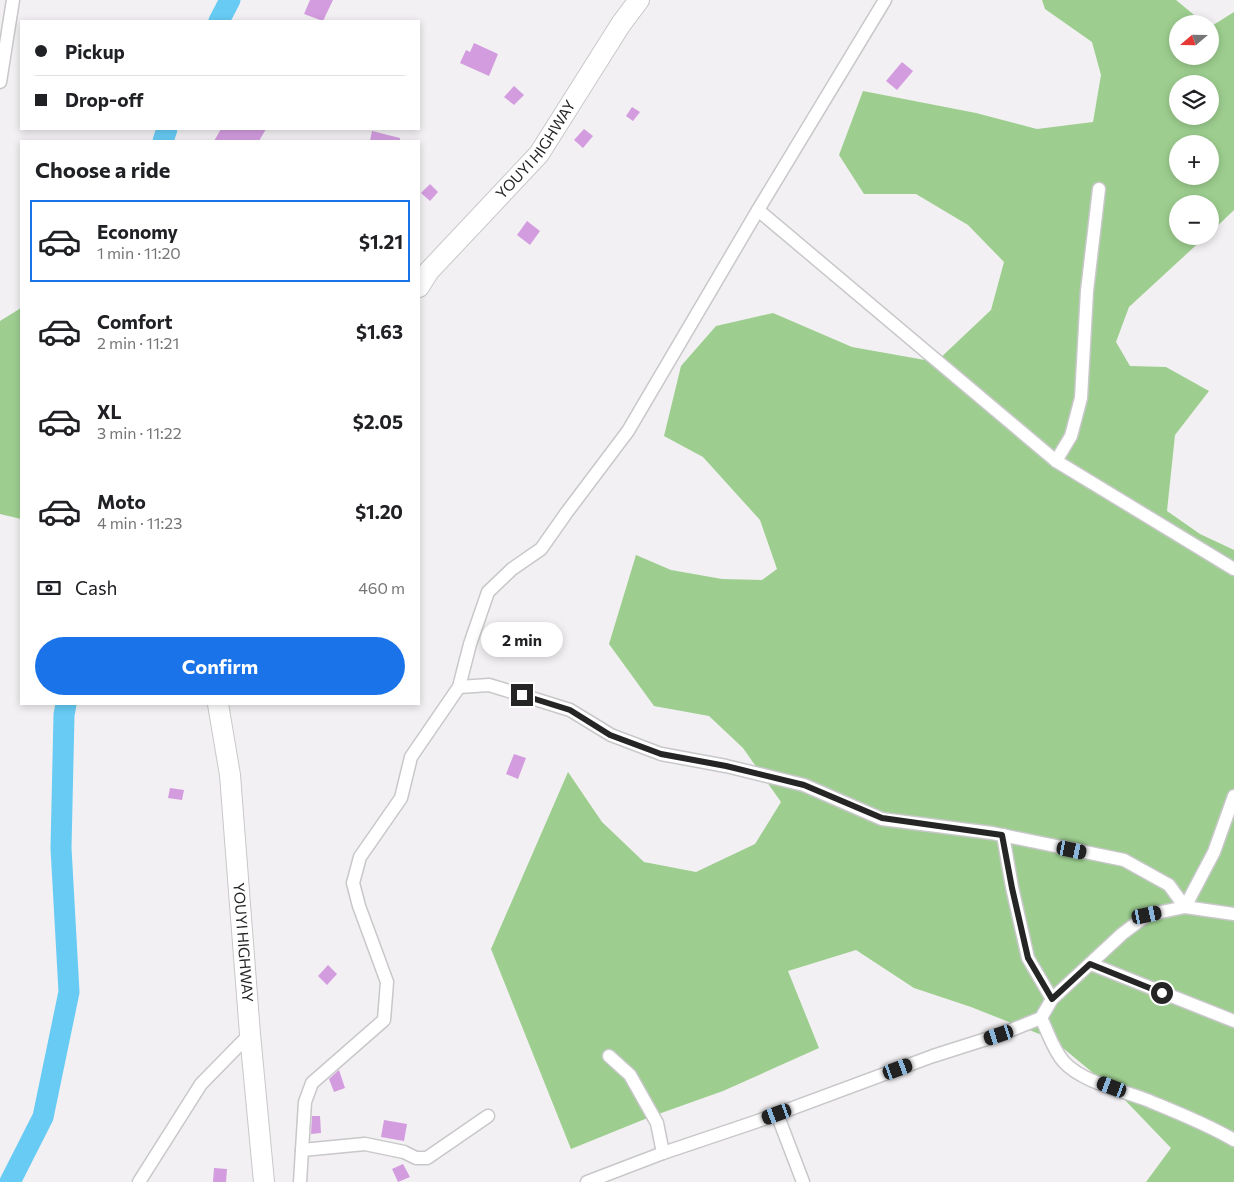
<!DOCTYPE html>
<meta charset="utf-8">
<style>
:root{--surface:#fff;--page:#f2f2f2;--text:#202124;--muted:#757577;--line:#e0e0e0;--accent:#1a73e8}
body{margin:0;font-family:Commissioner,sans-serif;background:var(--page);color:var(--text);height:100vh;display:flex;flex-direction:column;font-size:19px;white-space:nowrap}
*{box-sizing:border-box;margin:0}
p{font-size:16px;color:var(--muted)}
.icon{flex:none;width:28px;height:28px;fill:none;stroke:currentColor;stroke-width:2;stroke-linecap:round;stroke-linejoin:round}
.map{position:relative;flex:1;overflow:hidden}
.drawer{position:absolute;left:20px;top:140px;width:400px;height:565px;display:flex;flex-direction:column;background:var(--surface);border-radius:0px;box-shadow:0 2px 8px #0003}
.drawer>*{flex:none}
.top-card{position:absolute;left:20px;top:20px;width:400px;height:110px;border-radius:0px;box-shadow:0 2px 8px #0003;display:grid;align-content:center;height:110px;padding:0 15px;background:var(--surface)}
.needle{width:32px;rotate:250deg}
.buttons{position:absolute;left:1169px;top:15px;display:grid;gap:10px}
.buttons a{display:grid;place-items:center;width:50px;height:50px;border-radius:50%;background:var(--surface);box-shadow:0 2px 8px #0003;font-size:25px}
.end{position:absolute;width:22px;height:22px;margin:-11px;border:6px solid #252526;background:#fff;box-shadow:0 0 0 2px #fff}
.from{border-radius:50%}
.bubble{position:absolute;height:35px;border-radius:18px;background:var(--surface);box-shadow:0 2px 8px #0003;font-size:16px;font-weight:700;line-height:35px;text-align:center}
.car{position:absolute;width:15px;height:30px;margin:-15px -8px;border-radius:6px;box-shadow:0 0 4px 1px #0007;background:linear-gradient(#222 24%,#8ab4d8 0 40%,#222 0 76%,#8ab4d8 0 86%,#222 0)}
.top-card b{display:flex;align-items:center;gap:18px;height:48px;font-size:19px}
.top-card b+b{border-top:1px solid var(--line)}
.top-card i{width:12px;height:12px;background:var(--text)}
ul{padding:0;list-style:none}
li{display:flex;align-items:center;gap:15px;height:82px;margin:0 10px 8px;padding:0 5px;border:2px solid transparent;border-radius:0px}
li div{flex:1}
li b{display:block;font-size:19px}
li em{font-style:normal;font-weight:700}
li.active{border-color:var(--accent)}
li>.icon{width:45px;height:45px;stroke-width:1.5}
h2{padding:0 15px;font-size:22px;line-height:60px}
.pay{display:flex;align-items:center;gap:12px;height:55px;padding:0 15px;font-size:19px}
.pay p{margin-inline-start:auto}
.action{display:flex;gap:10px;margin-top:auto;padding:10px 15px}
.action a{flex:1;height:58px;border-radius:30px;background:var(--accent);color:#fff;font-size:20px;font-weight:700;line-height:58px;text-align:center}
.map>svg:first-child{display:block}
.green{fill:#9dce8f;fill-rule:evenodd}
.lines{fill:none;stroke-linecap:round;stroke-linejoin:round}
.river{stroke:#67cbf4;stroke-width:21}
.building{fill:#d39cdf}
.street-casing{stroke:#c8c7c9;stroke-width:15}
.primary-casing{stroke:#c8c7c9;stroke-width:22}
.street{stroke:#fff;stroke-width:12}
.primary{stroke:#fff;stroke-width:20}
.route{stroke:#252526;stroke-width:6}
.labels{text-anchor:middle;stroke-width:4;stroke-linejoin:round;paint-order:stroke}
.street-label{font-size:15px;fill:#252526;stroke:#fffdff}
</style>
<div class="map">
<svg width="1234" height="1182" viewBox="0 0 1234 1182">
<rect width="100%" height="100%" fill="#f2f0f2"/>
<g class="green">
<path d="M 1042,0 L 1176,0 L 1205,24 L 1178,24 L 1178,56 L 1210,56 L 1210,27 L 1234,12 L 1234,210 L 1210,233 L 1210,204 L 1178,204 L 1178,236 L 1206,236 L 1129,307 L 1116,342 L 1130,366 L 1166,367 L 1209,391 L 1175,435 L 1167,511 L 1200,534 L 1234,550 L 1234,1182 L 1146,1182 L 1171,1148 L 1121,1096 L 1052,1039 L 971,1007 L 914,988 L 856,950 L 788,971 L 819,1048 L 723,1091 L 650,1117 L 571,1149 L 491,949 L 568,772 L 602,822 L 644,862 L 696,872 L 755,844 L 781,802 L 743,748 L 709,716 L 654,706 L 609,644 L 636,555 L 671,570 L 722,579 L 762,580 L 777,569 L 760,520 L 703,457 L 664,436 L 681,366 L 716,326 L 773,313 L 852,347 L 936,362 L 991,310 L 1004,262 L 968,225 L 916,194 L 864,194 L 839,155 L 863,91 L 976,113 L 1037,129 L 1093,122 L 1101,75 L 1092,42 L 1045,9 ZM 1178,84 L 1210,84 L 1210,116 L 1178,116 ZM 1178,144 L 1210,144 L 1210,176 L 1178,176 Z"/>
<polygon points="21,308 21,519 0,514 0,321"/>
</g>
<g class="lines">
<g class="river">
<polyline points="219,21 230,0"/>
<polyline points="163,141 167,129"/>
<polyline points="10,1182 43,1117 69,992 61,848 64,715 66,704"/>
</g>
</g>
<g class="building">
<polygon points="310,0 333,0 323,21 304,14"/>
<polygon points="474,43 498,54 489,76 460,63 466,50 470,52"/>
<polygon points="902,62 913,71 897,90 886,81"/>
<polygon points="514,86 524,95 514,105 504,97"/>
<polygon points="632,107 640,112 633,121 626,116"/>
<polygon points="221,129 266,129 259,141 214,141"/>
<polygon points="584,129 593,136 583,148 574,140"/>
<polygon points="372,131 400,138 400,141 370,141"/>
<polygon points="430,184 438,192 430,201 421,193"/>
<polygon points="527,221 540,231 530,245 517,235"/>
<polygon points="514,754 526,758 518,779 506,774"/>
<polygon points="170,788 184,790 182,800 168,798"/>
<polygon points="328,965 337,974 327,985 318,976"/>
<polygon points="339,1070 345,1088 334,1092 329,1079"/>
<polygon points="312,1116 320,1116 321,1133 311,1134"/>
<polygon points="384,1120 407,1124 404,1141 381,1137"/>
<polygon points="403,1164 410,1177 398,1182 392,1169"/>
<polygon points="214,1168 227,1169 226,1182 213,1182"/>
</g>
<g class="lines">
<g class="street-casing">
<g id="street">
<polyline points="0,82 13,0"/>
<polyline points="758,210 1056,461 1234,569"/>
<polyline points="1056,461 1071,436 1081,398 1087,291 1099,189"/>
<polyline points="459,687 489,685 522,695 570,710 611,735 661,754 726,766 804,785 882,819 992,833 1124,860 1169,885 1185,907 1214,852 1234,796"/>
<polyline points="1003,835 1012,887 1028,958 1052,999"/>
<polyline points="1091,964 1234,1021"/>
<path d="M 1041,1018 C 1048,1032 1053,1050 1064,1062 C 1082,1082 1121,1090 1147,1100 C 1176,1112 1207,1124 1234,1140"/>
<polyline points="609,1056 630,1075 657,1123 663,1153"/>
<polyline points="777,1114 803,1182"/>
<polyline points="302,1150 365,1144 404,1152 416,1158 427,1158 488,1116"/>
<polyline points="139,1182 201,1084 250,1034"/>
<polyline points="300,1182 305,1102 312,1083 384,1020 387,982 359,906 353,883 360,857 401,798 411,757 459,687 470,644 488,592 512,569 541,549 567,512 628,431 758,210 885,0"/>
<polyline points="587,1182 663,1153 758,1121 933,1056 999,1035 1041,1018 1052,999 1122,934 1147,915 1185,907 1234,914"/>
</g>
</g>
<g class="primary-casing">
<g id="primary">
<path id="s1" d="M 419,287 L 429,271 L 539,154 L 621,24 L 639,0"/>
<path id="s2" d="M 218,704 L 230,775 L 250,1034 L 264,1182"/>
</g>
</g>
<use href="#street" class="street"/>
<use href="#primary" class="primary"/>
</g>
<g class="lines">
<polyline class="route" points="522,695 570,710 610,735 661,754 726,766 804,785 882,818 1002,835 1012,888 1028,958 1052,999 1090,964 1162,993"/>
</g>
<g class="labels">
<g class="street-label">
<text dy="5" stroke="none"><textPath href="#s1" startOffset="181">YOUYI HIGHWAY</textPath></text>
<text dy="5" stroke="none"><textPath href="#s2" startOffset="240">YOUYI HIGHWAY</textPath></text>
</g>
</g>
</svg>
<div class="buttons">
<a><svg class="needle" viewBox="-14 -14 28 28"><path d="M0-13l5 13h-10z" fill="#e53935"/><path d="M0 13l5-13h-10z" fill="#757577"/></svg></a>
<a><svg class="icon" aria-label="layers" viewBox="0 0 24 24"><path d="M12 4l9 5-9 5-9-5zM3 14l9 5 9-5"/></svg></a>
<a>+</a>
<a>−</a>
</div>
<i class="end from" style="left:1162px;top:993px"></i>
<i class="end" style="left:522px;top:695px"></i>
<div class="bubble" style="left:481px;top:622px;width:82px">2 min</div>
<i class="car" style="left:1072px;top:850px;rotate:102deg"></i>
<i class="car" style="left:1147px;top:915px;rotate:78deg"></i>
<i class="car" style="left:999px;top:1035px;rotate:252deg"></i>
<i class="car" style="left:898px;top:1069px;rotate:70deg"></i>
<i class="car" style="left:1112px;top:1087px;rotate:291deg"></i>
<i class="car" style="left:777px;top:1114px;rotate:250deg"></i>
<div class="top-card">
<b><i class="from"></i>Pickup</b>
<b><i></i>Drop-off</b>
</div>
<section class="drawer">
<h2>Choose a ride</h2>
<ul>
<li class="active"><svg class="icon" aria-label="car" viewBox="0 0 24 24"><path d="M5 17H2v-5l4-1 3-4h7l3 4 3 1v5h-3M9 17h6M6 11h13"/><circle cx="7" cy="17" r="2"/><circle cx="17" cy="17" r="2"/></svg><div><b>Economy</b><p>1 min · 11:20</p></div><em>$1.21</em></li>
<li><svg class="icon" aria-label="car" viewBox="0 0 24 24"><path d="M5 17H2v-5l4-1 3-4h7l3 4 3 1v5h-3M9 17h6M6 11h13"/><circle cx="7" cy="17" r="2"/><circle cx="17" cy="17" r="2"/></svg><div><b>Comfort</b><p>2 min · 11:21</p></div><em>$1.63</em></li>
<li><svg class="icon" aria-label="car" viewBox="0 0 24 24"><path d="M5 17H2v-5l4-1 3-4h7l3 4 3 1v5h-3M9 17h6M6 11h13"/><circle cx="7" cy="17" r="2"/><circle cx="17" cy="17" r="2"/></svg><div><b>XL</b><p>3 min · 11:22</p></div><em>$2.05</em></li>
<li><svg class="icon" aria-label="car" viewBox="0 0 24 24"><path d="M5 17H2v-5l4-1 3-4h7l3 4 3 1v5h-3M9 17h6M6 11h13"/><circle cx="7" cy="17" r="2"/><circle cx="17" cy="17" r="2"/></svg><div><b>Moto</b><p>4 min · 11:23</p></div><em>$1.20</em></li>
</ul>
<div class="pay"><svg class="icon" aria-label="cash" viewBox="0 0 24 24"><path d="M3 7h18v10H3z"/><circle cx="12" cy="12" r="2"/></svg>Cash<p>460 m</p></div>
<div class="action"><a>Confirm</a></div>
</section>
</div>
